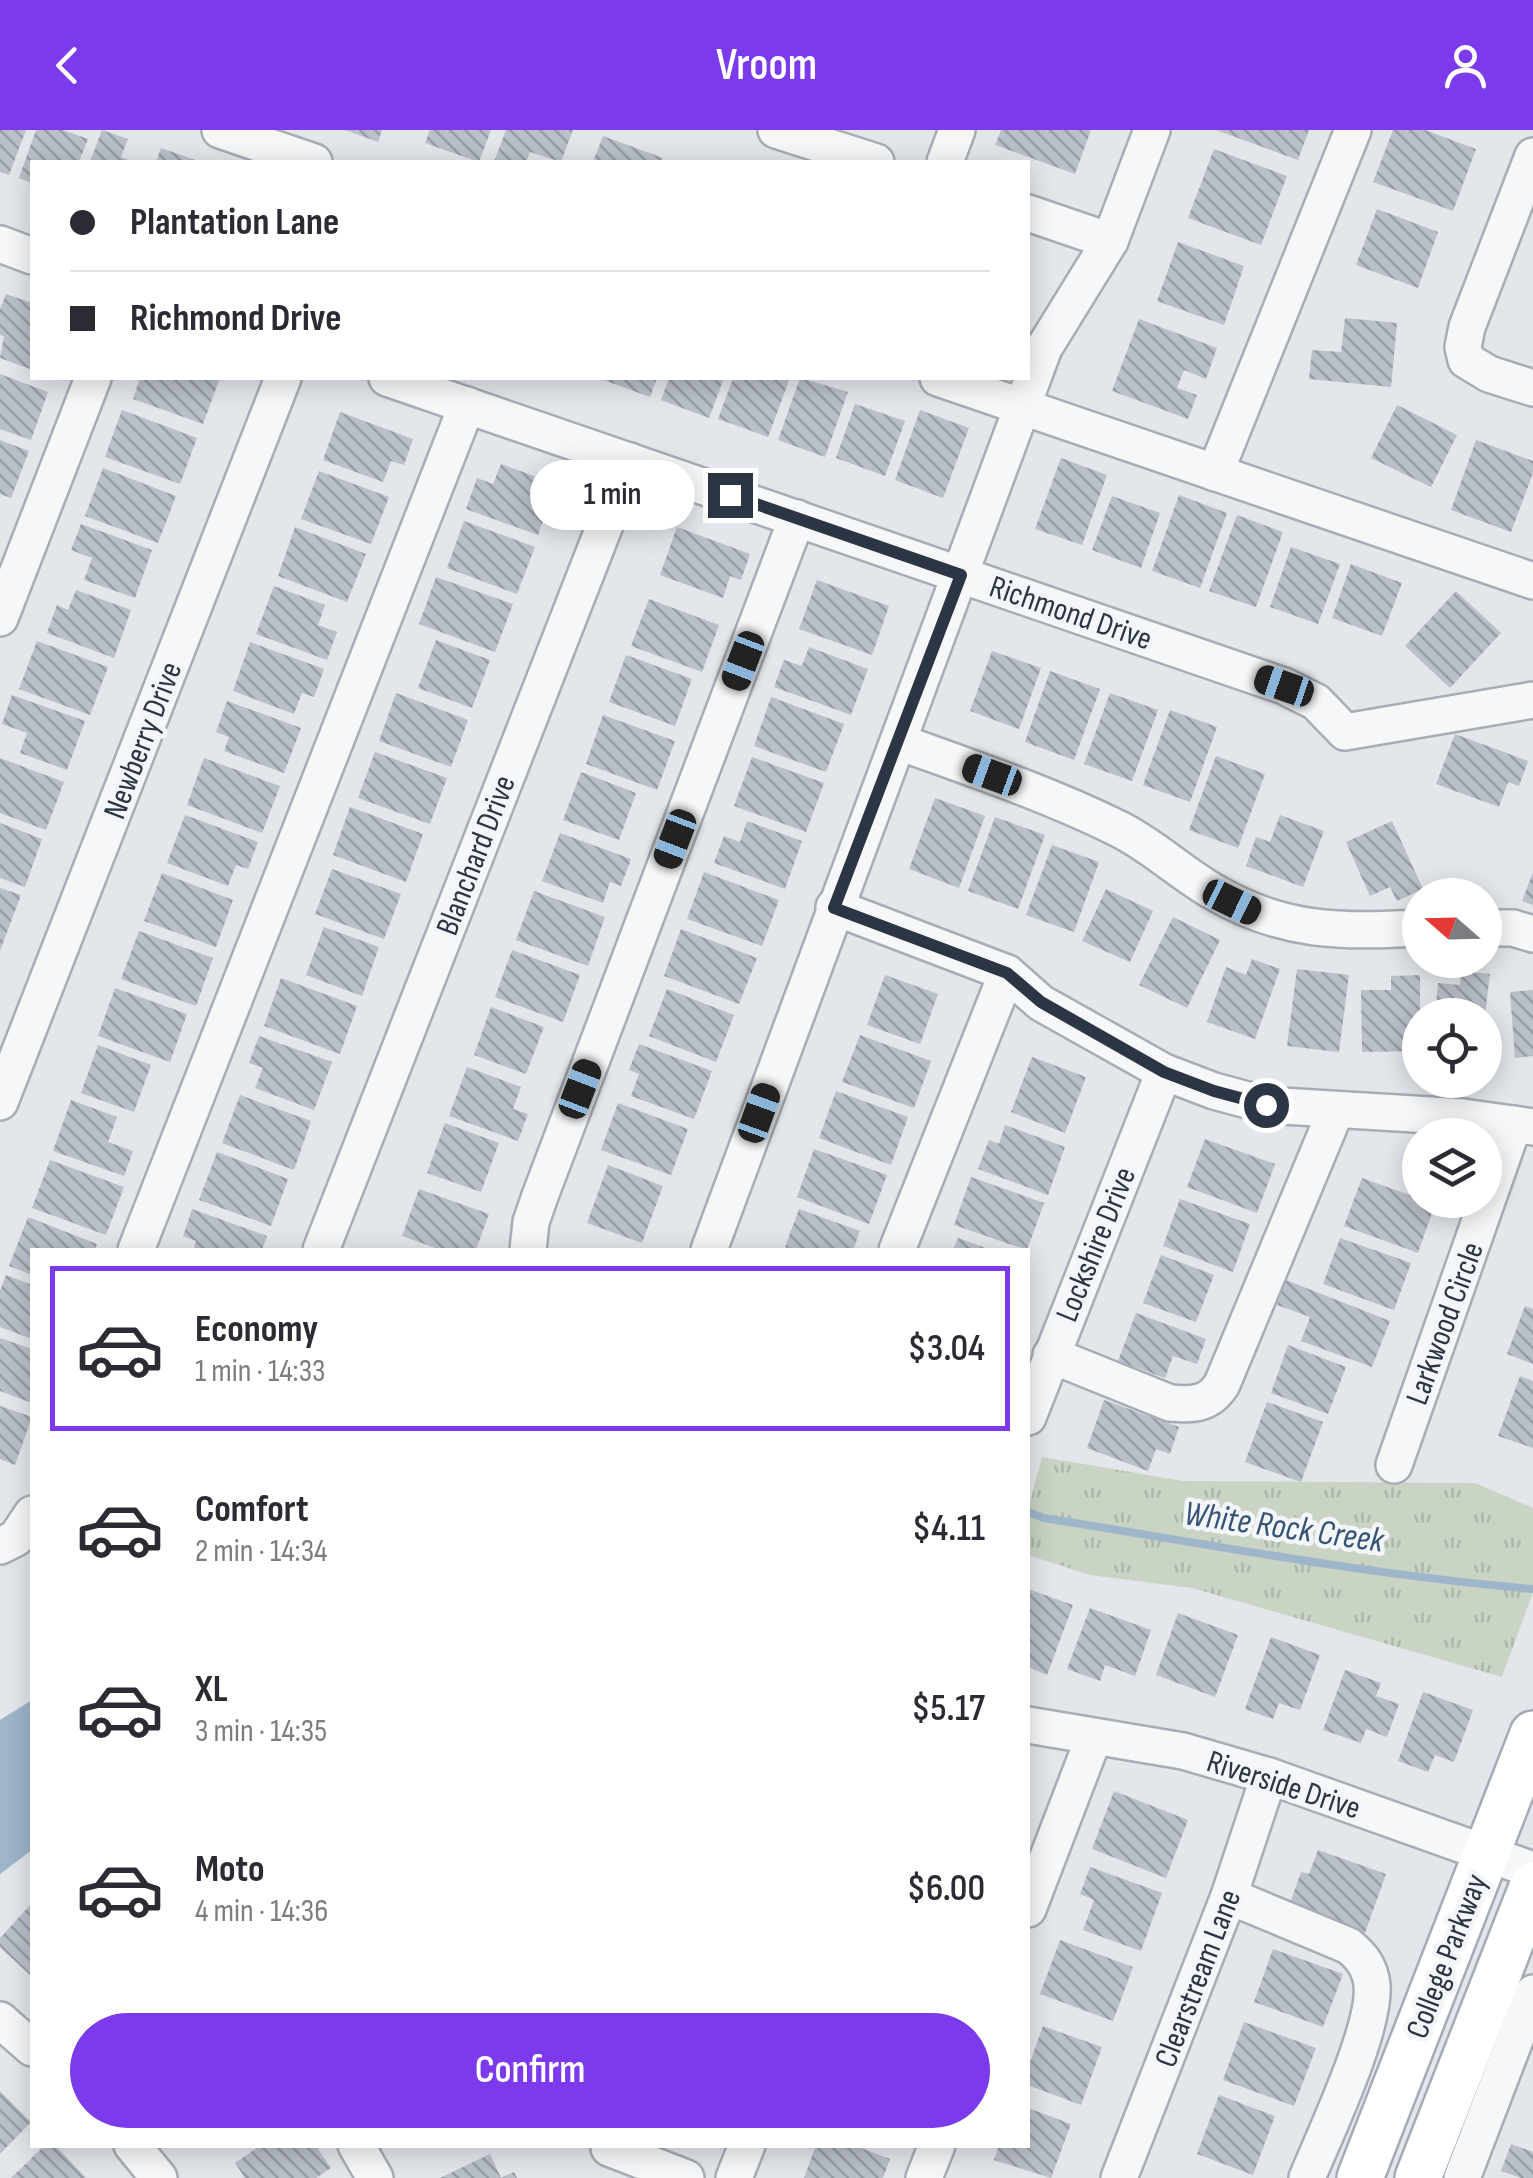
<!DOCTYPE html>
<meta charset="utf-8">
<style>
:root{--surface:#fff;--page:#f2f2f3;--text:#2b2b33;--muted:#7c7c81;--line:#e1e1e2;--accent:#7c3aed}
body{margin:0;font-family:"Sofia Sans Condensed",sans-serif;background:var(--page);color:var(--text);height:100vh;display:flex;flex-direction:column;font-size:38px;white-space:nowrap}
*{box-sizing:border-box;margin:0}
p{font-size:32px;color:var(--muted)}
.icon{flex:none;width:55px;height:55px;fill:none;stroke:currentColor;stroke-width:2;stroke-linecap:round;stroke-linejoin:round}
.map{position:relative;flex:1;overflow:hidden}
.side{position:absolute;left:30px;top:1118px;width:1000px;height:900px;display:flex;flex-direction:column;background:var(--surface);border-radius:0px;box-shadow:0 5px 25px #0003}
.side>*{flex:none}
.top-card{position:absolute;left:30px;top:30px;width:1000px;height:220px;border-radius:0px;box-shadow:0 5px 25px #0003;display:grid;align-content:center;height:220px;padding:0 40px;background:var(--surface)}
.needle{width:65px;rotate:290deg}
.controls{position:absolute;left:1402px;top:748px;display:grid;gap:20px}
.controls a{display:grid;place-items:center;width:100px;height:100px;border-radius:50%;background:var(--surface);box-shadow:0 5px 25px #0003;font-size:50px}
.end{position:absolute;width:45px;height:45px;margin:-22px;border:12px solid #2b3543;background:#fff;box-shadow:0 0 0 5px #fff}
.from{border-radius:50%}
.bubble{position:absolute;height:70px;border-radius:35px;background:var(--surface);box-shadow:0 5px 25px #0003;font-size:32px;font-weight:600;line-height:70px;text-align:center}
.car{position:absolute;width:30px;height:60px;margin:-30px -15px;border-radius:12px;box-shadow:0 0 8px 2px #0007;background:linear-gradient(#222 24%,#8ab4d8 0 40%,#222 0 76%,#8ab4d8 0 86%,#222 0)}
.top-card b{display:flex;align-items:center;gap:35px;height:95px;font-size:38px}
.top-card b+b{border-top:2px solid var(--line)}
.top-card i{width:25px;height:25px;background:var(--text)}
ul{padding:18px 0 0;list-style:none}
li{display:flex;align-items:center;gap:30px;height:165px;margin:0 20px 15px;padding:0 20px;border:5px solid transparent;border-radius:0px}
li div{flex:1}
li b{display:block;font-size:38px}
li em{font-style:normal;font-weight:600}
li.on{border-color:var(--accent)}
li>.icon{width:90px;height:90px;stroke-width:1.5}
.button{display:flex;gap:20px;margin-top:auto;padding:20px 40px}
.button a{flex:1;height:115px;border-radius:60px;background:var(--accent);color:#fff;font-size:40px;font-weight:600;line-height:115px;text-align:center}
header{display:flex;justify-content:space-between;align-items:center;height:130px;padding:0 40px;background:var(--accent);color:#fff;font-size:45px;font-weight:600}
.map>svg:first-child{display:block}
.grass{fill:url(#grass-tufts)}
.water{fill:#9fb5ca}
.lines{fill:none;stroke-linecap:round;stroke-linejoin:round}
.stream{stroke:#9fb5ca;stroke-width:8}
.building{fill:url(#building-back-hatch)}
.minor-casing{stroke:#a8adb5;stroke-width:40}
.major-casing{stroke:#a3abb6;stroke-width:50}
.minor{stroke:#f6f7f9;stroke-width:35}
.major{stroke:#fff;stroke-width:45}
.route{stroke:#2b3543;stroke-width:12}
.labels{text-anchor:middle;stroke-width:9;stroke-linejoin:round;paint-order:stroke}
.street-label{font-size:32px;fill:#2b3543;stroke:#f3f5f8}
.water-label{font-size:35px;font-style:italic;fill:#365576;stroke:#f3f5f8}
</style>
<header><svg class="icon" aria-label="back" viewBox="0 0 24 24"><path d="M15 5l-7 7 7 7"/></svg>Vroom<svg class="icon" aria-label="person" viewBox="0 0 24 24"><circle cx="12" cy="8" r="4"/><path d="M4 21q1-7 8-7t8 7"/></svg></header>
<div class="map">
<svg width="1533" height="2048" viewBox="0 0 1533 2048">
<defs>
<pattern id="grass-tufts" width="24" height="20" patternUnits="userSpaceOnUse" patternTransform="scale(2.5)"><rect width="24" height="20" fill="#c9d4c4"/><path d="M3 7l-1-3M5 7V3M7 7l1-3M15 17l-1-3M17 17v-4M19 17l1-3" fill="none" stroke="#adb7aa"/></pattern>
<pattern id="building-back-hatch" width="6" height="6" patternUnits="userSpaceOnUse" patternTransform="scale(2.5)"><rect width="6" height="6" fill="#bac0c8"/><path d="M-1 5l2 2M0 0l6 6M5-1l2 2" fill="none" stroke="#979da4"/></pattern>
</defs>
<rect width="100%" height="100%" fill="#e3e6eb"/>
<polygon class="grass" points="1042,1327 1183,1351 1475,1353 1533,1378 1533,1462 1502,1547 1192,1458 1090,1445 1028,1425 1028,1380"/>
<polygon class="water" points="32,1570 32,1720 0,1744 0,1590"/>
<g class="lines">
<path class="stream" d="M 1028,1382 L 1044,1388 C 1206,1414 1369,1445 1533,1459"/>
</g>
<g class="building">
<polygon points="0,0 26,0 9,45 0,42"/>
<polygon points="36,0 63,0 88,9 79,32 32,32 32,53 19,48"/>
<polygon points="102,0 128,9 121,27 135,32 90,32"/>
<polygon points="345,0 382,0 378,12"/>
<polygon points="430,0 491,0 479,32 425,13"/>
<polygon points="506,0 573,0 561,32 530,22 526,32 494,32"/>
<polygon points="1001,0 1091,0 1075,44 995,15"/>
<polygon points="1216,0 1309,0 1298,30"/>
<polygon points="1393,0 1425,0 1476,19 1453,81 1373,52"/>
<polygon points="603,6 663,28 662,32 593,32"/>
<polygon points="161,18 201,32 156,32"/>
<polygon points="1214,19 1287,46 1261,115 1188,88"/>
<polygon points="1377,79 1438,102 1418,158 1356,135"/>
<polygon points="1178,112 1244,136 1224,195 1157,171"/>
<polygon points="6,164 32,173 30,239 0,228 4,206 0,205 0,179"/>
<polygon points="1345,188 1397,193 1391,257 1309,249 1312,220 1341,222"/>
<polygon points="1139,189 1217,218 1206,249 1184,240 1177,258 1197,265 1188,289 1112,261"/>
<polygon points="0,244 48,262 31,310 0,299"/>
<polygon points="140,248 220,248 203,294 133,269"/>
<polygon points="598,248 657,248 650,267"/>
<polygon points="669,248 724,248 709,288 661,270"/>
<polygon points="733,248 790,248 768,307 718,289"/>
<polygon points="800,248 848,262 825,327 778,310"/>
<polygon points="855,274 905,291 885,346 836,328"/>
<polygon points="1397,275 1457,305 1431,357 1371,328"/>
<polygon points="122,280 197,308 180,354 105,327"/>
<polygon points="920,280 969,298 943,368 895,350"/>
<polygon points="340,282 413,309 404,335 391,331 383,352 323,330"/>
<polygon points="0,310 29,321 11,368 0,364"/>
<polygon points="1476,310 1533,331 1533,343 1511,402 1451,380"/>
<polygon points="1061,328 1107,345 1082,415 1035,399"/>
<polygon points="501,334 556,354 538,405 466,379 477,348 493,354"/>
<polygon points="103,338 176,366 158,413 85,386"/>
<polygon points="319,341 389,367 371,414 301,389"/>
<polygon points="1179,365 1227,383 1200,458 1152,441"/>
<polygon points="1112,366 1160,383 1141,438 1092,420"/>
<polygon points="1237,385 1283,402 1256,477 1209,461"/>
<polygon points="464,391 535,417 517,464 447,438"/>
<polygon points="81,394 152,420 135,468 84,450 92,428 71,420"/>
<polygon points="295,397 366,424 347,472 278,446"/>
<polygon points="677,397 750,424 741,450 730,446 723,468 660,445"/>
<polygon points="1291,417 1340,434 1318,494 1270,477"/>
<polygon points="1351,434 1402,453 1382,506 1332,488"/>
<polygon points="436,447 513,474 495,522 419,494"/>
<polygon points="817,450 889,476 872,525 799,499"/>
<polygon points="274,456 325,475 318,495 337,502 327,530 256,504"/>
<polygon points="76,460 131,480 114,528 47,503 57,475 68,480"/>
<polygon points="1456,461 1501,503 1450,558 1405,516"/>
<polygon points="649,469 719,495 702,542 631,516"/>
<polygon points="436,510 490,530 472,578 418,558"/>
<polygon points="37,511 108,537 90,585 19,559"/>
<polygon points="250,512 324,539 314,567 302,563 294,584 233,561"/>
<polygon points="809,517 868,539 851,585 774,557 784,530 802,536"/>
<polygon points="992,521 1041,538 1019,599 970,581"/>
<polygon points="626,525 692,549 675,596 609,572"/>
<polygon points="1050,541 1100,559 1074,630 1025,612"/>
<polygon points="396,563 468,590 451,637 379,611"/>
<polygon points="1110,563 1158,580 1132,651 1084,634"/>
<polygon points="12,565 85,591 67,640 20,623 27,603 2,594"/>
<polygon points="771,567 844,594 826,642 754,616"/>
<polygon points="227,571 301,598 284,643 224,621 229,607 216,602"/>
<polygon points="1170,580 1217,597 1190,672 1143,655"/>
<polygon points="603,585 675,611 657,660 586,634"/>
<polygon points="1455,604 1528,631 1519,656 1508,652 1499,677 1436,654"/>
<polygon points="375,622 447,648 430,694 358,668"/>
<polygon points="1216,626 1265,644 1238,718 1189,700"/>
<polygon points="752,627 824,653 806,702 734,676"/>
<polygon points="0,628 64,652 46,700 0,683"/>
<polygon points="204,628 280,656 262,703 187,675"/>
<polygon points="581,642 636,663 619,710 563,690"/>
<polygon points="935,668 985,686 959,758 909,739"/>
<polygon points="350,677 423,704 406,752 333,725"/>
<polygon points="185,685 258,712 248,739 236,735 228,756 167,733"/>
<polygon points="1280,685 1324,701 1303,757 1246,736 1256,707 1270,712"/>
<polygon points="995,687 1045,705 1018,779 968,761"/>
<polygon points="747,691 802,711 785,759 714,733 724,706 740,712"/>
<polygon points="1392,691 1423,759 1397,771 1390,757 1370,766 1346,712"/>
<polygon points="0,693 42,709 25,757 0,748"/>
<polygon points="560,703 631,729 621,756 610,752 603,773 542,751"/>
<polygon points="1052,715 1099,732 1074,802 1026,785"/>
<polygon points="332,739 401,764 384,809 315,784"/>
<polygon points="704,742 779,770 762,816 687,789"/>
<polygon points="1533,742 1533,775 1522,771"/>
<polygon points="162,743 233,770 216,817 144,791"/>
<polygon points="0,758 21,765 0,821"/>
<polygon points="1106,759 1153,781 1130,832 1082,811"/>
<polygon points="534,761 605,787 588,836 516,810"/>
<polygon points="1173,787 1220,810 1187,878 1139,855"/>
<polygon points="324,797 379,817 362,866 306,845"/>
<polygon points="681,799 757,828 739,874 664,846"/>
<polygon points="139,801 213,828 196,876 121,849"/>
<polygon points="512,820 580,845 563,892 495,867"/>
<polygon points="1252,829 1280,839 1255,909 1207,892 1226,837 1246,845"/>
<polygon points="1297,839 1349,845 1339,922 1287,916"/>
<polygon points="1461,841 1490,844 1485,885 1435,885 1438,853 1460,855"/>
<polygon points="885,845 938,864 920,914 867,895"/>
<polygon points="1420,845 1420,921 1362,922 1361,860 1391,860 1391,846"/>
<polygon points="281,848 357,876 340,924 264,896"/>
<polygon points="115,858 187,884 170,932 98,906"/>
<polygon points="667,859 734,885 716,932 649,906"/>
<polygon points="1533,860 1533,926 1515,928 1510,862"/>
<polygon points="491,877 544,897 526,944 474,925"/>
<polygon points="860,905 931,931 914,978 842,952"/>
<polygon points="259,906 332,932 314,980 255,958 263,938 249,933"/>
<polygon points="639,914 712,941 694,989 631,966 639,944 629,940"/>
<polygon points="98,915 151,935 134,982 81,963"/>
<polygon points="1032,927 1086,947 1065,1003 1011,982"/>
<polygon points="467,937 521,957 513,979 528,984 518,1011 449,986"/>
<polygon points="836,961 908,987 891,1035 819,1008"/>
<polygon points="240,965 311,991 294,1040 222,1013"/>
<polygon points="71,970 117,987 108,1012 133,1021 124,1046 53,1021"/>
<polygon points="618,973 688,999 671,1045 601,1020"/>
<polygon points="445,993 499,1013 481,1062 427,1043"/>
<polygon points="1005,995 1065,1017 1048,1065 978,1039 989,1010 999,1014"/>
<polygon points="1205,1009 1275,1034 1257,1083 1187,1057"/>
<polygon points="814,1019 887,1045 869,1094 797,1067"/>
<polygon points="217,1022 288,1049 271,1096 199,1070"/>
<polygon points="50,1030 124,1057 106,1105 32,1078"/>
<polygon points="608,1035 663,1056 642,1113 587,1093"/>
<polygon points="971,1047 1044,1073 1027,1120 954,1095"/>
<polygon points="1362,1048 1435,1074 1418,1123 1344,1096"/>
<polygon points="419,1059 489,1084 476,1120 441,1120 402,1106"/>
<polygon points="1180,1069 1250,1094 1233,1142 1163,1116"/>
<polygon points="192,1079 267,1106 262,1120 193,1120 196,1111 183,1106"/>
<polygon points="799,1079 860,1101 853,1120 793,1120 785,1117"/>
<polygon points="28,1087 97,1114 95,1120 32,1120 32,1145 9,1136"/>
<polygon points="958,1108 991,1120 953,1120"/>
<polygon points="1340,1108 1411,1133 1394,1180 1323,1154"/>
<polygon points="1161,1125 1214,1145 1196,1192 1143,1173"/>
<polygon points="6,1145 32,1155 32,1209 0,1197 0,1161"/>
<polygon points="1286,1150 1390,1191 1372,1237 1301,1211 1310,1187 1277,1175"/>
<polygon points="1525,1176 1533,1179 1533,1234 1507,1224"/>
<polygon points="1136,1183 1206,1209 1197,1234 1173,1226 1165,1248 1118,1231"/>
<polygon points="0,1208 32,1219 32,1273 0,1261"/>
<polygon points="1288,1215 1346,1237 1328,1284 1271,1263"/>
<polygon points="1520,1246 1533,1251 1533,1318 1498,1306"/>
<polygon points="1104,1270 1179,1297 1170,1324 1156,1319 1148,1341 1087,1318"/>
<polygon points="1267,1272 1323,1292 1301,1352 1245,1332"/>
<polygon points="0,1276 32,1287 15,1335 0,1329"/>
<polygon points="1028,1459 1073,1475 1047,1545 1028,1537"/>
<polygon points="1090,1478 1151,1500 1135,1546 1105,1535 1100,1551 1067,1539"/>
<polygon points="1178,1483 1238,1505 1215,1567 1156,1545"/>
<polygon points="1271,1507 1320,1525 1300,1580 1279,1573 1273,1589 1245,1579"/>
<polygon points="1345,1540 1381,1553 1376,1566 1399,1574 1387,1607 1366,1599 1361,1613 1323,1600"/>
<polygon points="1423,1562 1473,1580 1454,1632 1435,1625 1428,1642 1398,1631"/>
<polygon points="1114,1661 1188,1690 1166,1748 1092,1719"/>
<polygon points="1318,1720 1386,1744 1365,1803 1289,1776 1301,1742 1309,1744"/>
<polygon points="1090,1737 1162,1763 1141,1821 1083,1800 1094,1770 1080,1764"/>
<polygon points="32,1773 32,1847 0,1817 0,1808"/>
<polygon points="1060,1810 1133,1837 1113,1891 1040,1864"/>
<polygon points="1273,1819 1343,1844 1323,1897 1254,1872"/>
<polygon points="1244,1892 1316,1918 1294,1976 1223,1950"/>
<polygon points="1043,1896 1102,1917 1081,1975 1028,1955 1028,1938"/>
<polygon points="0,1961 31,1992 0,2024"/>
<polygon points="1219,1965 1275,1986 1253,2045 1197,2024"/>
<polygon points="1028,1978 1071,1994 1051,2048 994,2030 999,2015 1028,2015"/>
<polygon points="1511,2014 1533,2022 1533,2048 1521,2048 1501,2041"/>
<polygon points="45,2015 55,2015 86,2048 11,2048"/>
<polygon points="261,2015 315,2015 331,2038 316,2048 245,2048 235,2033"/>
<polygon points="816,2015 853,2015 890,2029 883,2048 804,2048"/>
<polygon points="490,2024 501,2048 514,2042 517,2048 440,2048"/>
</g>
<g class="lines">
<g class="minor-casing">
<g id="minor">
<polyline points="220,0 314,32"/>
<polyline points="776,0 876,32"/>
<polyline points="1533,26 1467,197 1463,217 1466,230 1489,244 1533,258"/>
<polyline points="945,32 957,0"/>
<polyline points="1028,83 1110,111"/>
<polyline points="0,114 32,126"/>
<polyline points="387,248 1284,556 1316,572 1345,602 1533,570"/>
<polyline points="938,248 1533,451"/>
<polyline points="1215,343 1353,0"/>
<polyline points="0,488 93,248"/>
<path d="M 899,612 C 974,639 1048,664 1119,699 C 1153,716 1181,743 1214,762 C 1284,803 1342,802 1420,798"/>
<polyline points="834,777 1007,843 1041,873 1164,942 1214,961 1266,975 1463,987 1533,997"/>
<polyline points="1485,798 1513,798 1533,804"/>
<polyline points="0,972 283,248"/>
<polyline points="136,1120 467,275"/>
<polyline points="321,1120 630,331"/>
<polyline points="528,1120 531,1092 540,1066 797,388"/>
<polyline points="709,1120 1044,218 1110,111 1152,0"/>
<polyline points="897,1120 1007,843"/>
<path d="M 1051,1225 L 1170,1273 C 1192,1275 1209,1275 1222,1254 L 1336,980"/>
<polyline points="1028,1287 1164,942"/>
<polyline points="1394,1335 1514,994"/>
<polyline points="0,1416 16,1408 32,1384"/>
<polyline points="1028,1595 1183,1621 1269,1646 1533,1740"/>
<path d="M 1229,1766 L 1349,1816 C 1362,1827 1370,1837 1372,1855 C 1376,1898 1325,2004 1307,2048"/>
<polyline points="1028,1779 1094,1607"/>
<polyline points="0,1890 32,1918"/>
<polyline points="132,2015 159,2048"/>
<polyline points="356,2015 375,2048"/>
<polyline points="609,2018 686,2048"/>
<polyline points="734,2048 747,2015"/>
<polyline points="924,2048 937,2015"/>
<polyline points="1119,2048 1229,1766 1269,1646"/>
<polyline points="1462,2048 1533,1863"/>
</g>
</g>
<g class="major-casing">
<g id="major">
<polyline points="1360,2048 1533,1604"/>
<polyline points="1418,2048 1533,1755"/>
</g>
</g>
<use href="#minor" class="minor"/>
<use href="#major" class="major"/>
</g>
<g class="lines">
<polyline class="route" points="730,365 961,445 834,778 1007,843 1041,872 1164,942 1214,961 1266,975"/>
</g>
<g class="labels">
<g class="street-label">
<text transform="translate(1071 482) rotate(19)" y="11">Richmond Drive</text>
<text transform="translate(142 610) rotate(-69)" y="11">Newberry Drive</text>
<text transform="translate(475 725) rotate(-69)" y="11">Blanchard Drive</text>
<text transform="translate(1095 1114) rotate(-68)" y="11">Lockshire Drive</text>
<text transform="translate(1444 1193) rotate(-70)" y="11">Larkwood Circle</text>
<text transform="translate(1284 1654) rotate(18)" y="11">Riverside Drive</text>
<text transform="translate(1446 1826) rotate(-69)" y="11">College Parkway</text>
<text transform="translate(1197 1848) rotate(-69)" y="11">Clearstream Lane</text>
</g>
<g class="water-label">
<text transform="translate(1284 1396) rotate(8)" y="12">White Rock Creek</text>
</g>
</g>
</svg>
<div class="controls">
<a><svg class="needle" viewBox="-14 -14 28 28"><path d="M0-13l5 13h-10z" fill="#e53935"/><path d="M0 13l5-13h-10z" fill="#7c7c81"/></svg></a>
<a><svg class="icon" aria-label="locate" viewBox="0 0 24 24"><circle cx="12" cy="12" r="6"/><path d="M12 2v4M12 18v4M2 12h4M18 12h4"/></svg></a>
<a><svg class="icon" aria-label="layers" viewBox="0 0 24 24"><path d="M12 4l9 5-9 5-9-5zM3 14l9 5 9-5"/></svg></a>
</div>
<i class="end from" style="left:1266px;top:975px"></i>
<i class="end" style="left:730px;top:365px"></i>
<div class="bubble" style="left:530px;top:330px;width:165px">1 min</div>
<i class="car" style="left:743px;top:531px;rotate:201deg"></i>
<i class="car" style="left:1284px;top:556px;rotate:289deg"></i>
<i class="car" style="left:992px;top:645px;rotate:290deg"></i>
<i class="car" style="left:675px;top:709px;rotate:201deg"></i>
<i class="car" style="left:1232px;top:772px;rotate:116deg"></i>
<i class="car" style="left:580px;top:959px;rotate:21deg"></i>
<i class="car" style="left:759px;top:983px;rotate:20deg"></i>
<div class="top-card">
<b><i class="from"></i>Plantation Lane</b>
<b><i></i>Richmond Drive</b>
</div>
<section class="side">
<ul>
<li class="on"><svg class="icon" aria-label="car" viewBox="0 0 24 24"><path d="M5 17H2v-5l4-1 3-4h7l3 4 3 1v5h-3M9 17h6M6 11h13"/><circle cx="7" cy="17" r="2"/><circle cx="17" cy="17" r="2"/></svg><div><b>Economy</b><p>1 min · 14:33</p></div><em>$3.04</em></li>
<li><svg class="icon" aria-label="car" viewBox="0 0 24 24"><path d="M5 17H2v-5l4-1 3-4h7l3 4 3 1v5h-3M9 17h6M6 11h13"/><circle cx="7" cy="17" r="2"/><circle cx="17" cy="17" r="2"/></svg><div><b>Comfort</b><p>2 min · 14:34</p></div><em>$4.11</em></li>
<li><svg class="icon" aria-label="car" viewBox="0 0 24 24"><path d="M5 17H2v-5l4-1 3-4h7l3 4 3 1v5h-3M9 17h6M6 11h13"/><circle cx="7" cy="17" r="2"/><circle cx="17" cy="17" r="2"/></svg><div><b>XL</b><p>3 min · 14:35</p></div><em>$5.17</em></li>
<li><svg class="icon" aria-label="car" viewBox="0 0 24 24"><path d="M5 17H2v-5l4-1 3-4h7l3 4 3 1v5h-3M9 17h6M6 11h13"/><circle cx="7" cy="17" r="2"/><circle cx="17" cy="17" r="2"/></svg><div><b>Moto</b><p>4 min · 14:36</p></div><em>$6.00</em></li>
</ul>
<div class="button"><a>Confirm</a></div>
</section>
</div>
